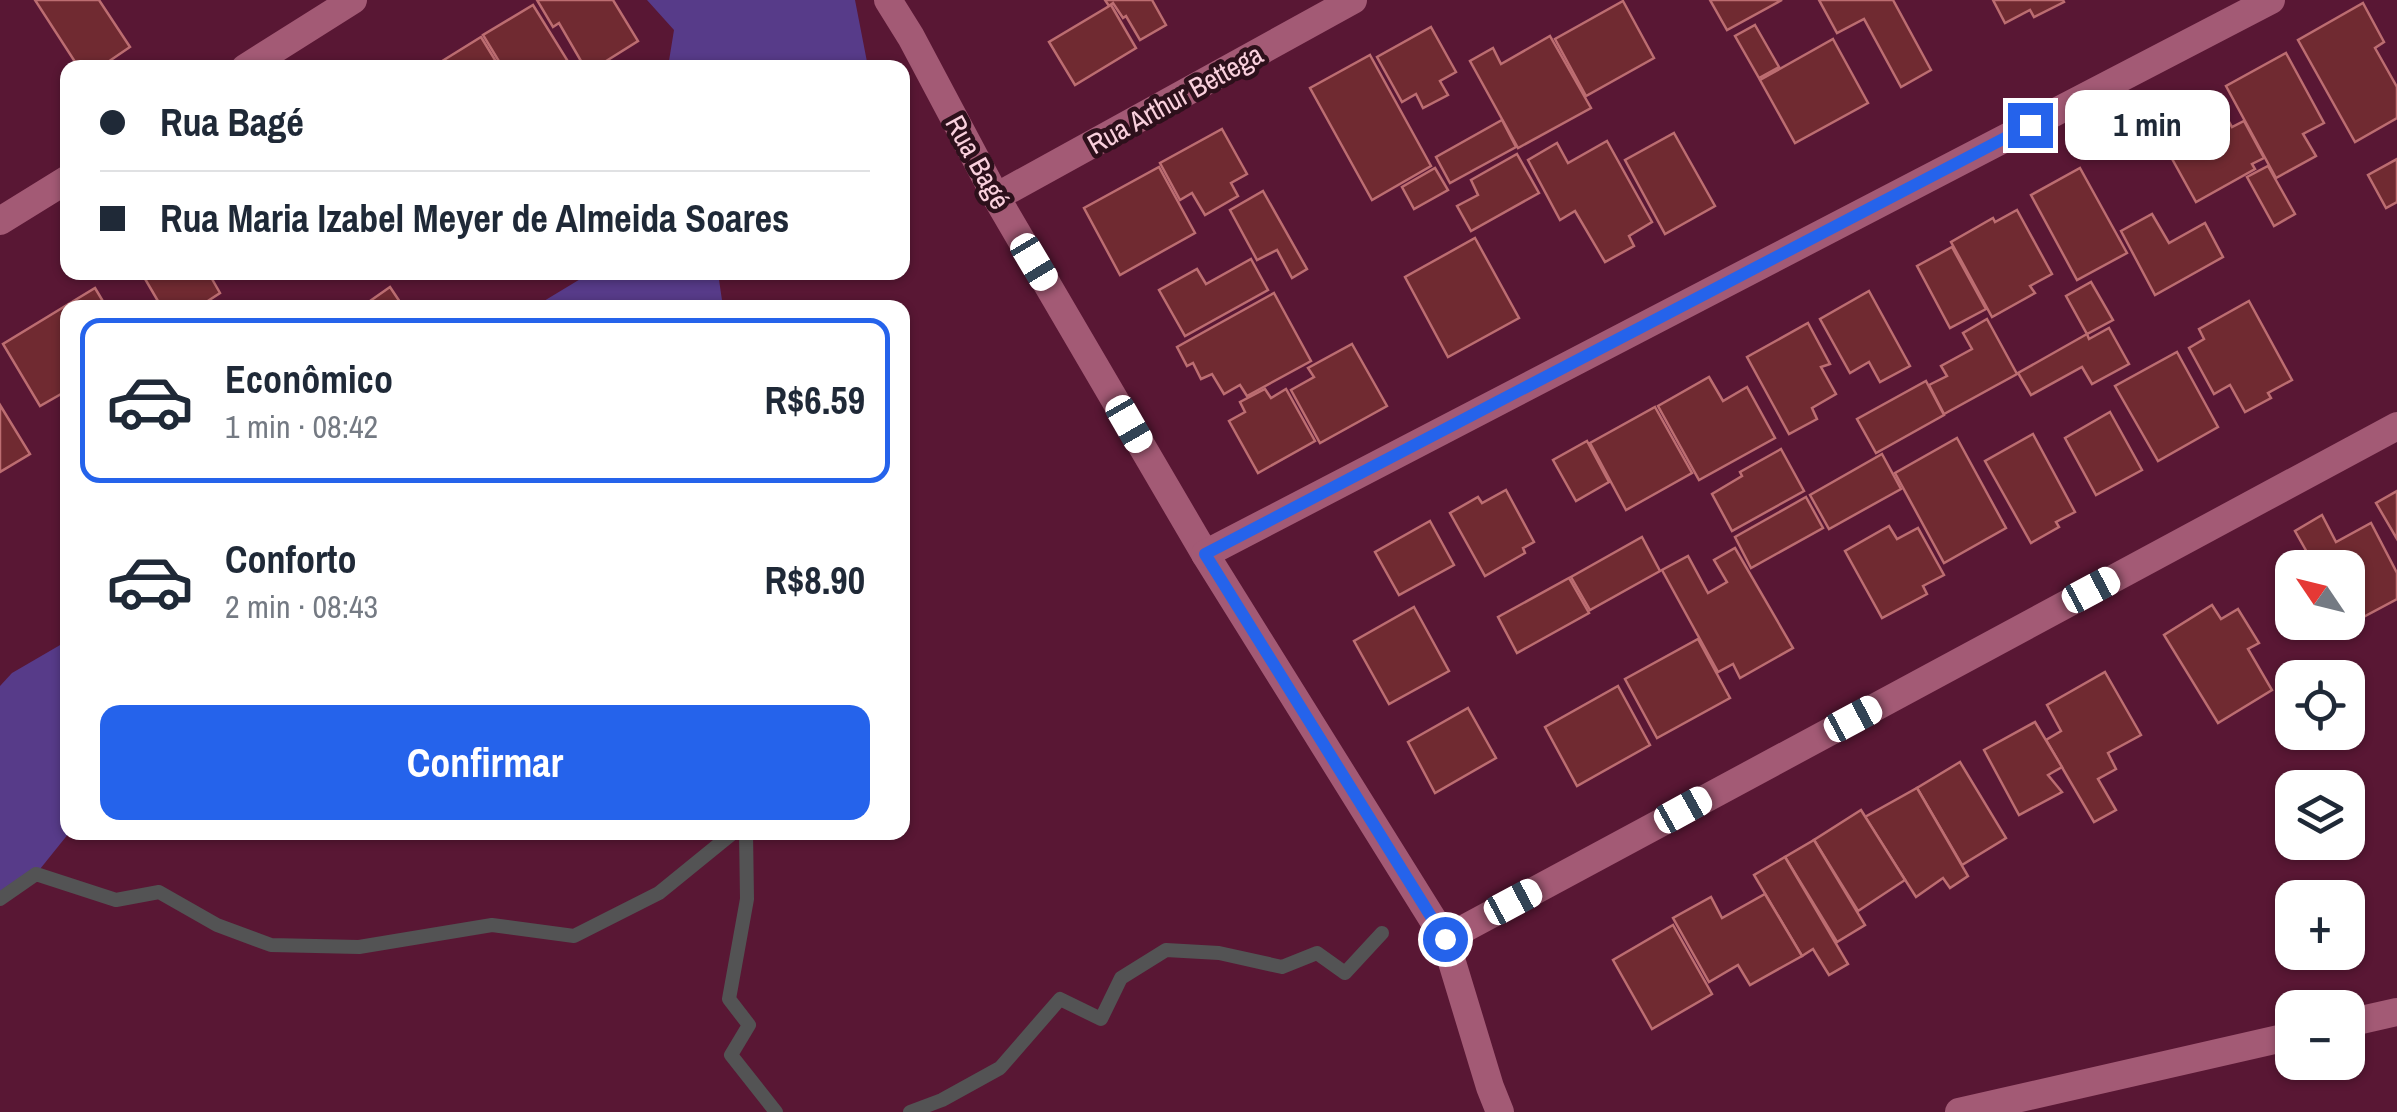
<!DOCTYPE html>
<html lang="pt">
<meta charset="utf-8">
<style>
:root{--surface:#fff;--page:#f6f6f7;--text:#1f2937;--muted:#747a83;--line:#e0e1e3;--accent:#2563eb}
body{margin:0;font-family:"Archivo Narrow",sans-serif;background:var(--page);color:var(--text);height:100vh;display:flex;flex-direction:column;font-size:38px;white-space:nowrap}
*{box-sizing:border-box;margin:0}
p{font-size:32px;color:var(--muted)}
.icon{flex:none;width:55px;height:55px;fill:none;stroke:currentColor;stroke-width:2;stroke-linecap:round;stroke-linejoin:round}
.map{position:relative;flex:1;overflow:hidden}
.side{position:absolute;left:60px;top:300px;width:850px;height:540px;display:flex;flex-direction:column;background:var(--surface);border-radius:20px;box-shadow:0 2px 8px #0004}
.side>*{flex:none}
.guide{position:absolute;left:60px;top:60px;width:850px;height:220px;border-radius:20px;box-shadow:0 2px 8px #0004;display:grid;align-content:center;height:220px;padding:0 40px;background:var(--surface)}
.needle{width:65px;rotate:305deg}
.tools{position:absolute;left:2275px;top:550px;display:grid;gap:20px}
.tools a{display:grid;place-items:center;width:90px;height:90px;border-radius:20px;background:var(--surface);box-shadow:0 2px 8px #0004;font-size:50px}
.end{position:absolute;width:45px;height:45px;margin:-22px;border:12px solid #2563eb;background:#fff;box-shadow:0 0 0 5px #fff}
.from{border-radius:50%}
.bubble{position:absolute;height:70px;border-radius:20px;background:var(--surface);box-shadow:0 2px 8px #0004;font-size:32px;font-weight:700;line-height:70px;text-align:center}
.car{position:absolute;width:30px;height:60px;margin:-30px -15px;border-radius:12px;box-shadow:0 0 8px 2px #0007;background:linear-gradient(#fff 24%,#345 0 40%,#fff 0 76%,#345 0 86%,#fff 0)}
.guide b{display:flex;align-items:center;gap:35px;height:95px;font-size:38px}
.guide b+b{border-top:2px solid var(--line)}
.guide i{width:25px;height:25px;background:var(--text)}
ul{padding:18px 0 0;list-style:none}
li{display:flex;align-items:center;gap:30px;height:165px;margin:0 20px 15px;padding:0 20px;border:5px solid transparent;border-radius:20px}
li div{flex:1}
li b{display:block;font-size:38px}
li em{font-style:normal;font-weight:700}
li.active{border-color:var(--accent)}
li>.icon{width:90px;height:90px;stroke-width:1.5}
.cta{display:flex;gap:20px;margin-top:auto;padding:20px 40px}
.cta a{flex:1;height:115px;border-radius:20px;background:var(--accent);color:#fff;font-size:40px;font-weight:700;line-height:115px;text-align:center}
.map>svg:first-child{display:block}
.green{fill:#573b89}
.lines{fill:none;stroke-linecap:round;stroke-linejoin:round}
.stream{stroke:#535354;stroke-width:14}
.building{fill:#702a31;stroke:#bc6d71;stroke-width:2.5}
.minor{stroke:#a35a75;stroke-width:28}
.route{stroke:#2563eb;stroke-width:12}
.labels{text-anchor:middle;stroke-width:9;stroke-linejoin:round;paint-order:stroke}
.street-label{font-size:28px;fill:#fad0dd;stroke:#2d101b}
</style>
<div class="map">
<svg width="2397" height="1112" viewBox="0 0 2397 1112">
<rect width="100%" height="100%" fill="#591734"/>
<g class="green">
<polygon points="647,0 855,0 868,67 668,67 674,30"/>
<polygon points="583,273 718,273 723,307 534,307 582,278"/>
<polygon points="67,641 69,833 36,874 0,899 0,686 12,673"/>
</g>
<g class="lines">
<g class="stream">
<polyline points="746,832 747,899 729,999 749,1025 731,1055 776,1112"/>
<polyline points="0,899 36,874 116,900 159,892 217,925 271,945 359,947 492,925 574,936 659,893 734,832"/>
<polyline points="910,1112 942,1100 1000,1068 1060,999 1101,1019 1121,978 1166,950 1219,953 1282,967 1317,953 1345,973 1382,933"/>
</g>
</g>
<g class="building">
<polygon points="35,0 99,0 130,47 99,68 79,68"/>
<polygon points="537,0 613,0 638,41 595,68 585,68 559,23 553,27"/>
<polygon points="1105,0 1152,0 1166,25 1140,40 1126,16 1123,18 1113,3 1109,6"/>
<polygon points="1710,0 1782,0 1727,30"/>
<polygon points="1819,0 1893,0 1931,70 1901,87 1864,19 1837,33"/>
<polygon points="1993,0 2063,0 2064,2 2034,17 2030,10 2005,23"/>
<polygon points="1623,1 1654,58 1586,96 1555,39"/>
<polygon points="2363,3 2384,42 2375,48 2397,87 2397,118 2355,142 2298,40"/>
<polygon points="533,5 569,63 561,68 503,68 483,35"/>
<polygon points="1111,5 1136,48 1075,85 1049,42"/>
<polygon points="1755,25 1779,67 1759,78 1735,36"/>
<polygon points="1431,27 1456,72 1440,81 1448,95 1423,108 1416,94 1402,102 1377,57"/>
<polygon points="1550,36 1591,108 1518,148 1470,61 1493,48 1501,64"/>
<polygon points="481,37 500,68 431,68"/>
<polygon points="1833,39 1868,103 1795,143 1760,80"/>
<polygon points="2286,53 2324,123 2303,134 2316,156 2276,178 2226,86"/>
<polygon points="1370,55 1431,166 1372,200 1310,88"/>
<polygon points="2214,95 2232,127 2244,121 2264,158 2252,164 2255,169 2196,202 2155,128"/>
<polygon points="1502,120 1516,147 1450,183 1436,157"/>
<polygon points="1222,129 1247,174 1231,183 1238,196 1205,215 1192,193 1180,200 1160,163"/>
<polygon points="1674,133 1715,206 1665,234 1625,160"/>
<polygon points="1607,141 1652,222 1629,236 1634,246 1605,262 1575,211 1560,220 1528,160 1557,143 1568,163"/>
<polygon points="1517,154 1539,193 1471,231 1457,206 1478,195 1471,180"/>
<polygon points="2397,159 2397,202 2386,208 2368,175"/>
<polygon points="2268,166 2295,214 2274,226 2247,177"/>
<polygon points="1159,167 1195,233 1120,275 1084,208"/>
<polygon points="1435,168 1448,190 1414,209 1402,187"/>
<polygon points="2080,168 2127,253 2077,280 2031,195"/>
<polygon points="1263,191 1307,269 1292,278 1277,250 1257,260 1230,210"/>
<polygon points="2017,210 2052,274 2030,286 2035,293 1992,317 1951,242 1993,218 1995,222"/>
<polygon points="2152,214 2169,243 2205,223 2223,257 2155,295 2121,231"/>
<polygon points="1475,238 1519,318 1448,357 1405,277"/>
<polygon points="1952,247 1986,309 1950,328 1917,266"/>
<polygon points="1251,259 1268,290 1185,336 1159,290 1197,269 1206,284"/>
<polygon points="141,272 208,272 220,293 197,308 162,308"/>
<polygon points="2091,282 2113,320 2087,334 2066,296"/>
<polygon points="390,287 404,308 360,308"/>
<polygon points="95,288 107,308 68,308 68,390 40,406 3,344"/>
<polygon points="1869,291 1910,366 1880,382 1869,362 1850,373 1820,319"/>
<polygon points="1274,293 1311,361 1247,396 1240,385 1224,394 1212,374 1201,379 1193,363 1187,366 1177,347"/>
<polygon points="2249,301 2292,380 2268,393 2271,398 2245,412 2230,385 2214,394 2189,348 2204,339 2199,329"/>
<polygon points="1987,319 2017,374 1944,414 1929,385 1947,376 1941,366 1972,349 1963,333"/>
<polygon points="1808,323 1830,364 1821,367 1836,394 1812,408 1817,419 1789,434 1747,357"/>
<polygon points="2109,328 2129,364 2092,384 2082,367 2031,395 2018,373 2087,334 2089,339"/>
<polygon points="1352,344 1387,406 1320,443 1291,390 1314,377 1308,368"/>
<polygon points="2177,352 2218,427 2158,461 2115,386"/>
<polygon points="1709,377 1723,401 1747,387 1775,438 1699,480 1658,406"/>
<polygon points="1926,381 1944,415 1876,453 1857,419"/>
<polygon points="1265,389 1271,398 1286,389 1315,441 1258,473 1229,421 1245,412 1240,402"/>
<polygon points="0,405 30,454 0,472"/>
<polygon points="1655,407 1692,473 1626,510 1590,443"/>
<polygon points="2110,412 2142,470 2096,495 2065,438"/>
<polygon points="2033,434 2075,512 2056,522 2059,527 2031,543 1985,461"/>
<polygon points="1957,438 2006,528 1944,563 1895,473"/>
<polygon points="1587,441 1609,482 1576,501 1553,460"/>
<polygon points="1781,449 1804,491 1732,531 1712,494 1742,476 1740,472"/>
<polygon points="1882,454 1901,489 1829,529 1810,495"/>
<polygon points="1506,490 1534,542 1523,548 1525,553 1485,576 1450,513 1478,497 1482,503"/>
<polygon points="2397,491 2397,539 2376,503"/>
<polygon points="1806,497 1823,528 1751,568 1735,537"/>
<polygon points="2322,515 2336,542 2371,523 2397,573 2397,599 2352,623 2348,616 2348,568 2322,568 2318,561 2312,561 2295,531"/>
<polygon points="1430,521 1454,565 1399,595 1375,552"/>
<polygon points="1889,526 1897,539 1918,528 1944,575 1923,586 1927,594 1882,618 1845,551"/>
<polygon points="1642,537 1660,571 1590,610 1571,577"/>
<polygon points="1735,548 1793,648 1740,678 1733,664 1718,672 1662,570 1688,556 1708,593 1727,582 1714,560"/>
<polygon points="1569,578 1589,613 1517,653 1498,617"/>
<polygon points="2212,605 2221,619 2238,609 2259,643 2248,649 2272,690 2218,723 2164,635"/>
<polygon points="1414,607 1449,671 1389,704 1354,641"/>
<polygon points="1698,639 1730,698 1657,738 1625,679"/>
<polygon points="2105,672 2141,735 2108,753 2116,769 2098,779 2116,810 2094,822 2046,740 2061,731 2047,705"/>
<polygon points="1618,686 1650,745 1577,786 1545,727"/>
<polygon points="1468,708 1496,758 1435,793 1408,742"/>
<polygon points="2035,722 2062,767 2048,775 2062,792 2019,815 1984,750"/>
<polygon points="1960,762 2006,838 1962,865 1917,788"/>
<polygon points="1917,788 1968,876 1950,888 1943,878 1916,897 1865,817"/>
<polygon points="1861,810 1905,880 1858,911 1814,840"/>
<polygon points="1814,840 1865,925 1837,942 1785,857"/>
<polygon points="1785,857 1848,964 1829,975 1813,949 1802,956 1754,875"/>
<polygon points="1765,894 1802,956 1750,985 1738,965 1709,982 1673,918 1711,897 1722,918"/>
<polygon points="1673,925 1712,994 1652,1029 1613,960"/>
</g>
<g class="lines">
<g class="minor">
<polyline points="888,0 911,37 996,197 1205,554 1445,939 1490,1087 1500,1112"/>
<polyline points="245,68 353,0"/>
<polyline points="996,197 1353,0"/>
<polyline points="0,221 68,179"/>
<polyline points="1205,554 2271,0"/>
<polyline points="1445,939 2397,426"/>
<polyline points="2348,1023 2397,1012"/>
<polyline points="1959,1112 2292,1036"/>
</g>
</g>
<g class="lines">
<polyline class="route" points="1445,939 1205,554 2030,125"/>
</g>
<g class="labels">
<g class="street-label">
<text transform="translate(1175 99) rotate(-29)" y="10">Rua Arthur Bettega</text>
<text transform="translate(978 162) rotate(61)" y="10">Rua Bagé</text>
</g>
</g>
</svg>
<div class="tools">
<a><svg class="needle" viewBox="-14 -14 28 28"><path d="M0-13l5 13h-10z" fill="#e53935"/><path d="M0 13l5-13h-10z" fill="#747a83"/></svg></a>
<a><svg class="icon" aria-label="locate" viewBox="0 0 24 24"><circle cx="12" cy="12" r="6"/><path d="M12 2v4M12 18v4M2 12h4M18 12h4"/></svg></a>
<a><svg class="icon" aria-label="layers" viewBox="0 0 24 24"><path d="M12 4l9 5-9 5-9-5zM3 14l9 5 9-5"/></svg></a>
<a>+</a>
<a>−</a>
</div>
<i class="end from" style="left:1445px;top:939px"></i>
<i class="end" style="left:2030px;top:125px"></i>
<div class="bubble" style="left:2065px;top:90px;width:165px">1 min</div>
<i class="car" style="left:1034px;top:262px;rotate:149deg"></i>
<i class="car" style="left:1129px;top:424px;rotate:150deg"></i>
<i class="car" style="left:2091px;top:590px;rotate:62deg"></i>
<i class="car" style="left:1853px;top:719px;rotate:62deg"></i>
<i class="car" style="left:1683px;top:810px;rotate:61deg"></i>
<i class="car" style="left:1513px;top:902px;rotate:62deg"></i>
<div class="guide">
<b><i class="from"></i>Rua Bagé</b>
<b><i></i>Rua Maria Izabel Meyer de Almeida Soares</b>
</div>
<section class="side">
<ul>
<li class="active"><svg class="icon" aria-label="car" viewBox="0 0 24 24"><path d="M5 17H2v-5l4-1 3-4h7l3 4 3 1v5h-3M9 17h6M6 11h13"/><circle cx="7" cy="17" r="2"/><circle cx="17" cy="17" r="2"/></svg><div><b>Econômico</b><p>1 min · 08:42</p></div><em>R$6.59</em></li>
<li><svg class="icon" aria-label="car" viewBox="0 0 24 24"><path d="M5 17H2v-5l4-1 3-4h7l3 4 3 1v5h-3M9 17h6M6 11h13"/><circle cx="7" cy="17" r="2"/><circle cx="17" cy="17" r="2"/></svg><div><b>Conforto</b><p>2 min · 08:43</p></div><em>R$8.90</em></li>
</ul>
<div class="cta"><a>Confirmar</a></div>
</section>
</div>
